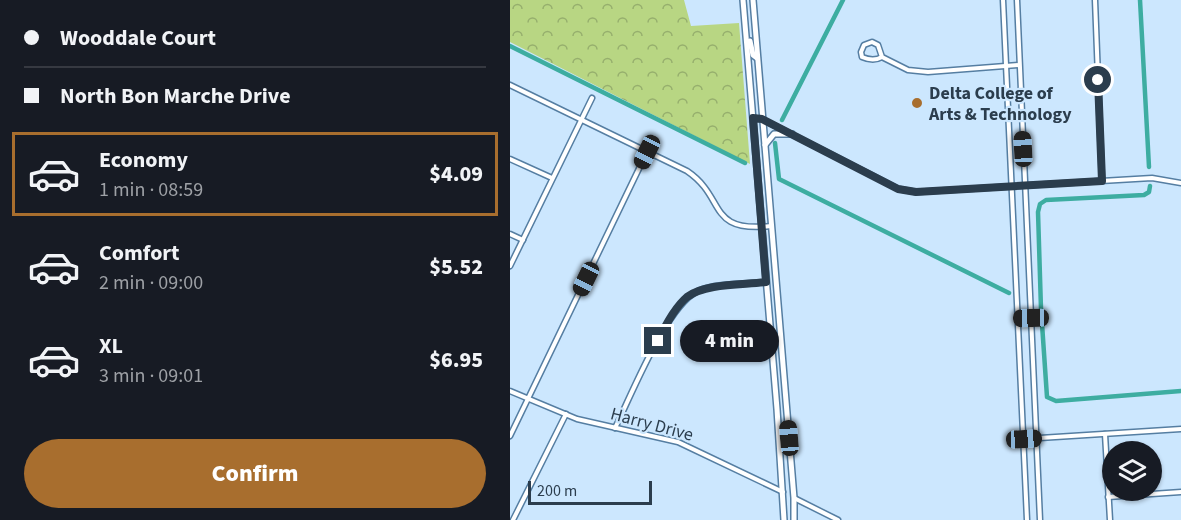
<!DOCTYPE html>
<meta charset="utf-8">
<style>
:root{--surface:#171b24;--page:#242831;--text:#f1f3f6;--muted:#9ea1a6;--line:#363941;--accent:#a86e2e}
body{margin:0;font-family:"Source Sans 3",sans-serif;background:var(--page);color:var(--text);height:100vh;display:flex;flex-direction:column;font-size:22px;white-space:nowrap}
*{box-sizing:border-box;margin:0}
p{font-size:20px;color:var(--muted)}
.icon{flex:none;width:33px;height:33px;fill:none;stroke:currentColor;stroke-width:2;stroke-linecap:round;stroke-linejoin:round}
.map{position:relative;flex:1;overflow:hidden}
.drawer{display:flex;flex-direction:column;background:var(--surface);width:510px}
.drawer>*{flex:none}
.banner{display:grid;align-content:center;height:132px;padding:0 24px;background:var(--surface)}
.buttons{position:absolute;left:592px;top:441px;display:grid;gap:12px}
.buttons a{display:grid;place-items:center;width:60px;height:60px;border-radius:50%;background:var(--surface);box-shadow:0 2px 4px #0004;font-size:30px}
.scale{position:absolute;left:18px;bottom:15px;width:124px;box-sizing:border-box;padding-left:6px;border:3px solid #2b3d4d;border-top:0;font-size:16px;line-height:21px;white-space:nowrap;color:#2b3d4d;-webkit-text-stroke:4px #cce7fe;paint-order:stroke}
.end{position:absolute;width:27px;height:27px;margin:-14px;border:8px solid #2b3d4d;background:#fff;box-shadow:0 0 0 3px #fff}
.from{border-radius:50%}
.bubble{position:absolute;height:42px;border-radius:21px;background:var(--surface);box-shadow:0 2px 4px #0004;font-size:20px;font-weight:800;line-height:42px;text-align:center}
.car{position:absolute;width:18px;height:36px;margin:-18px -9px;border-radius:8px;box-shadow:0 0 4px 2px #0007;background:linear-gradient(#222 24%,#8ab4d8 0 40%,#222 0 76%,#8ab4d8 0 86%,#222 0)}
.banner b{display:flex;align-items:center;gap:21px;height:57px;font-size:22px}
.banner b+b{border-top:2px solid var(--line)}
.banner i{width:15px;height:15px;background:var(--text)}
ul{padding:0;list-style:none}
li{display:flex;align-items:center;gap:18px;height:84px;margin:0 12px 9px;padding:0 12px;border:3px solid transparent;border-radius:0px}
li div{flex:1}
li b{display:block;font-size:22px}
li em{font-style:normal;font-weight:800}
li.selected{border-color:var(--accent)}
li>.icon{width:54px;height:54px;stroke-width:1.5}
.cta{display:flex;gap:12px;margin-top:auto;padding:12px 24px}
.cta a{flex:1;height:69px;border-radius:36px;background:var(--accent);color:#fff;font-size:24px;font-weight:800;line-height:69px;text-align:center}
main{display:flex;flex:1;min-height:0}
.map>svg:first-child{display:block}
.forest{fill:url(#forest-crowns)}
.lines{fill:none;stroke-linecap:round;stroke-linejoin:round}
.canal{stroke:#3dada1;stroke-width:4.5}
.minor-casing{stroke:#557ea2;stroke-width:7}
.major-casing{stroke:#557ea2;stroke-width:8}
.minor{stroke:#fff;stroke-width:4}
.major{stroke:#fff;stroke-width:5}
.route{stroke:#2b3d4d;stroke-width:8}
.poi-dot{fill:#a86e2e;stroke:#cce7fe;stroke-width:2}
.labels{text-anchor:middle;stroke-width:4.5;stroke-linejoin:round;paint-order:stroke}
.poi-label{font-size:18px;font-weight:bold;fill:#2b3d4d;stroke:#cce7fe;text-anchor:start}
.street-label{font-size:18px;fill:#2b3d4d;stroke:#cce7fe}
</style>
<main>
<section class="drawer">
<div class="banner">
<b><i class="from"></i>Wooddale Court</b>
<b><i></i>North Bon Marche Drive</b>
</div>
<ul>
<li class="selected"><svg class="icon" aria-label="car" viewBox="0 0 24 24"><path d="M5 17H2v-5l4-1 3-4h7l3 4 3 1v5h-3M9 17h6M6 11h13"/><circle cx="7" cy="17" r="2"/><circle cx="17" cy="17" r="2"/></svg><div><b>Economy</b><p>1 min · 08:59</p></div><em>$4.09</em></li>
<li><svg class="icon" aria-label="car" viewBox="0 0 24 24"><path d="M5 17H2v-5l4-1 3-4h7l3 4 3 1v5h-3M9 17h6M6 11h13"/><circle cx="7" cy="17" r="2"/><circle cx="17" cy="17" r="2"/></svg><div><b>Comfort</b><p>2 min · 09:00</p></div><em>$5.52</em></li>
<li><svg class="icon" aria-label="car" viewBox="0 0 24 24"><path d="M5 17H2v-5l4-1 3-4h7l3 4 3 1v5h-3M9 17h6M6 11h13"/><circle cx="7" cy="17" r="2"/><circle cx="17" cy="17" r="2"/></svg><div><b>XL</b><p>3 min · 09:01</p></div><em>$6.95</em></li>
</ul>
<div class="cta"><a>Confirm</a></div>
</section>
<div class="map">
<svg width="671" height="520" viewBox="0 0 671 520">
<defs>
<pattern id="forest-crowns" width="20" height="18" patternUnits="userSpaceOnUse" patternTransform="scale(1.5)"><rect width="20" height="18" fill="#b8d683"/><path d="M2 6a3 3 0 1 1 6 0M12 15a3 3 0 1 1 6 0" fill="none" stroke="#96af6d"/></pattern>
</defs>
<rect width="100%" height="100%" fill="#cce7fe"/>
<polygon class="forest" points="0,0 174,0 181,26 229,23 240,164 0,42"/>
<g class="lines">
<g class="canal">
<polyline points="630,0 639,167"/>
<polyline points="0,46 235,163"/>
<polyline points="272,120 333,0"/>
<polyline points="265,143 269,179 499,293"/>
<polyline points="640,186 639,192 634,195 536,200 530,204 528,212 531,309 537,397 546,401 671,391"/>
</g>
<g class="minor-casing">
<g id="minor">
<polyline points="493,0 517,520"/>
<polyline points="507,0 530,520"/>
<polyline points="585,0 592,181"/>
<path d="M 372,57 L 368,45 L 362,42 L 354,45 L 351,52 L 352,57 C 359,60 365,61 372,57 L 398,70 L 418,72 L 509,65"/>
<path d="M 0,85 L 177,171 C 217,198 196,233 261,226"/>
<polyline points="243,118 252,119 389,189 406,192 642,178 671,183"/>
<polyline points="0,159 42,178"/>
<polyline points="0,234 13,240"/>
<polyline points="0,266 82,98"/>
<polyline points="508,318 521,318"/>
<polyline points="0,391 67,419 168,442 273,492"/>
<path d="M 105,428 C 121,396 157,305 188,291 C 205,283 237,284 256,282"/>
<polyline points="595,434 600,520"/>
<polyline points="0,436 137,152"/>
<polyline points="514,439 671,429"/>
<polyline points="598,497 671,492"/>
<polyline points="284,498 328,520"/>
<polyline points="3,520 56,414"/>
</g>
</g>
<g class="major-casing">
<g id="major">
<polyline points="233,0 267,409 274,520"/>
<polyline points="243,0 284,498 284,520"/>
<polyline points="240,41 243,55 247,58"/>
<polyline points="255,145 264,134 282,134"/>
</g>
</g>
<use href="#minor" class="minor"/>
<use href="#major" class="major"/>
</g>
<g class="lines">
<path class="route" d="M 148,341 C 155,326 164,308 177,297 C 195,283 234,285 256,282 L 243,118 L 252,119 L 388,189 L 406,192 L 592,181 L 588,80"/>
</g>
<circle class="poi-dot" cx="407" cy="103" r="6"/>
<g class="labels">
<g class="poi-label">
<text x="419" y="99">Delta College of<tspan x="419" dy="21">Arts &amp; Technology</tspan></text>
</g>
<g class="street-label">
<text transform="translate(142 424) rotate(15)" y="6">Harry Drive</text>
</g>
</g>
</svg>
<div class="buttons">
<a><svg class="icon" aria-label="layers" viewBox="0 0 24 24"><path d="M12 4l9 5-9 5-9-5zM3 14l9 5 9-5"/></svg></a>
</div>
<div class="scale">200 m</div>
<i class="end from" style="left:588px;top:80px"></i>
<i class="end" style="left:148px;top:341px"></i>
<div class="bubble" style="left:170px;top:320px;width:99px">4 min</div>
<i class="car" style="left:513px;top:149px;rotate:357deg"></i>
<i class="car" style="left:137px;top:152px;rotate:206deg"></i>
<i class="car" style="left:76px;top:279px;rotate:206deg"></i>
<i class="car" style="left:521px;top:318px;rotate:269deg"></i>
<i class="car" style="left:279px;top:438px;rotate:355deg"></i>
<i class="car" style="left:514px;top:439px;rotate:87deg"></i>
</div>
</main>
